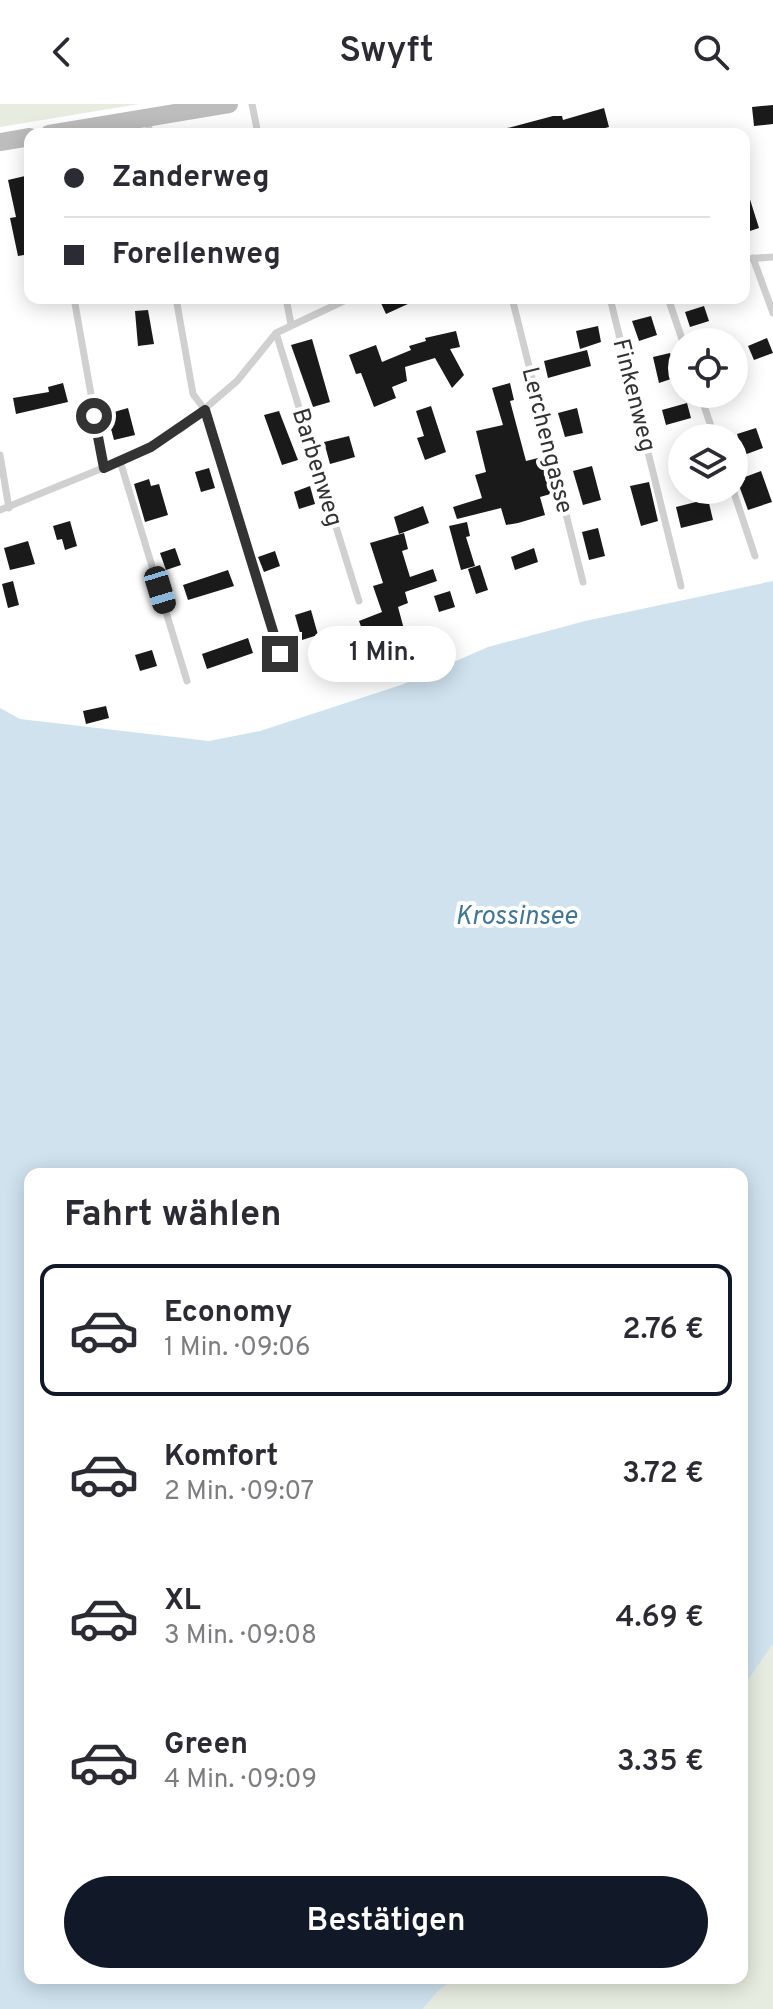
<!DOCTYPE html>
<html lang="de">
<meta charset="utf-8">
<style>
:root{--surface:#fff;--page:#f7f7f7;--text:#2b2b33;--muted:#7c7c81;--line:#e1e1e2;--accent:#111827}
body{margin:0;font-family:Overpass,sans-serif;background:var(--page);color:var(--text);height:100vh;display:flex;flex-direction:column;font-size:30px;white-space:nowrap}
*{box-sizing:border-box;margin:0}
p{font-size:26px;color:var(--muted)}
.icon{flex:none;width:44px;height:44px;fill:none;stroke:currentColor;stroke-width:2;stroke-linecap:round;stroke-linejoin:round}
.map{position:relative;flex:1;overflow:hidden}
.drawer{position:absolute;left:24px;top:1064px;width:724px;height:816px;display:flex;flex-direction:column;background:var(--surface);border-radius:16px;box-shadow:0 4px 20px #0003}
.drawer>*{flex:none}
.hud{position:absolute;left:24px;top:24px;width:726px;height:176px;border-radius:16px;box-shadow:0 4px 20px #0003;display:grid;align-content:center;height:176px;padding:0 40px;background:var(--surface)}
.controls{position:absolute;left:668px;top:224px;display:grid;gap:16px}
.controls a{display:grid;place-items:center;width:80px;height:80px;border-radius:50%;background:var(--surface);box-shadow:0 4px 20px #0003;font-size:40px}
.end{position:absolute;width:36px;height:36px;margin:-18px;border:10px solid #333;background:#fff;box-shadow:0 0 0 4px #fff}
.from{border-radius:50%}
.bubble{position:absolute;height:56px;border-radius:28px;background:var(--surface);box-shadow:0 4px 20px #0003;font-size:26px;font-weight:600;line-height:56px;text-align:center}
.car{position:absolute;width:24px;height:48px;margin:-24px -12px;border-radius:10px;box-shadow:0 0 6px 2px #0007;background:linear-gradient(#222 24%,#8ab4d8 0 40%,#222 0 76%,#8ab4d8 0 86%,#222 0)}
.hud b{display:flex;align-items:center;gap:28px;height:76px;font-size:30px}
.hud b+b{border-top:2px solid var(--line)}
.hud i{width:20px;height:20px;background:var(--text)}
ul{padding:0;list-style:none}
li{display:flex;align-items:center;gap:24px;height:132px;margin:0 16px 12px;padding:0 24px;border:4px solid transparent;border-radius:16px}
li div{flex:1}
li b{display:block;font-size:30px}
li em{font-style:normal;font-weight:600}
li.on{border-color:var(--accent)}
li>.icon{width:72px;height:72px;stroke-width:1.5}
h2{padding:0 40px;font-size:36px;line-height:96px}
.cta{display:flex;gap:16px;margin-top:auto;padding:16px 40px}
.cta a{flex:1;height:92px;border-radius:48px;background:var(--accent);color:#fff;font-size:32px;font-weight:600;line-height:92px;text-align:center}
header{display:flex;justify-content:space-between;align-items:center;height:104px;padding:0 40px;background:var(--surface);font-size:36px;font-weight:600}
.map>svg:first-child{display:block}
.green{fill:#e6ecdf}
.water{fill:#cfe2ee}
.building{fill:#1a1a1a}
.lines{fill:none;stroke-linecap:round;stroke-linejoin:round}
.lane{stroke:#d0d0d0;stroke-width:7}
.secondary{stroke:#bdbdbd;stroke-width:18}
.route{stroke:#333;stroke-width:10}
.labels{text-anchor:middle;stroke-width:8;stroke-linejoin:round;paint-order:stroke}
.street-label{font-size:24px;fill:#333;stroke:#fff}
.water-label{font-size:26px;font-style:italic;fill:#3f7597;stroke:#fff}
</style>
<header><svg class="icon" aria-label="back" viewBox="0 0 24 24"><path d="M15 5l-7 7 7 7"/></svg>Swyft<svg class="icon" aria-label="search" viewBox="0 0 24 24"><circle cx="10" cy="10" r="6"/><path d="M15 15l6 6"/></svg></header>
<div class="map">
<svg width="773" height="1905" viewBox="0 0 773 1905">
<rect width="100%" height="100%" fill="#fff"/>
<g class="green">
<polygon points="0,0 139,0 0,23"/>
<polygon points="773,1540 773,1905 423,1905 439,1886 457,1874 742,1874 742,1585"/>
</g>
<polygon class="water" points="773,477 773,1540 742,1585 742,1070 30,1070 30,1874 457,1874 439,1886 423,1905 0,1905 0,604 20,615 209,637 260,627 401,581 488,543 585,517"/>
<g class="building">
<polygon points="773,1 773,20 754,22 752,3"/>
<polygon points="604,4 609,23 583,30 501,30 500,26 553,12 562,12 563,16"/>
<polygon points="25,72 30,93 24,95 30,125 30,150 18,152 10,114 16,113 8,76"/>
<polygon points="744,86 747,86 759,124 744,129"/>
<polygon points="387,194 421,194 386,210 380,197"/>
<polygon points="704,202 709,217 690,223 685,208"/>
<polygon points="148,206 154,240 138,242 135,207"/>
<polygon points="651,212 657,231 639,237 632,217"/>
<polygon points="598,222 601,238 580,245 576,227"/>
<polygon points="456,227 460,243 450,245 464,271 452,284 435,254 405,263 407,277 392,283 396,294 374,303 361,269 356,270 349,251 376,241 382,258 411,246 409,242 426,237 425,234"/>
<polygon points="767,234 773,249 754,256 748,242"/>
<polygon points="312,235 330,298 313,303 291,241"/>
<polygon points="587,246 591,262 548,274 544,257"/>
<polygon points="670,249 680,272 659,279 653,253"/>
<polygon points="63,279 68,298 16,310 13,294 49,288 48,283"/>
<polygon points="510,279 514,296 510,297 526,357 542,353 554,389 540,393 545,411 518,419 506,421 501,404 457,415 453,403 482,394 475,371 486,368 476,327 503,321 492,284"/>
<polygon points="687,299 691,314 666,321 662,306"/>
<polygon points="431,302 446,348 425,356 417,334 424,332 416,307"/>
<polygon points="128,304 135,331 114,336 107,310"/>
<polygon points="577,304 583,329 565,333 558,309"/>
<polygon points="279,307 298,356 282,361 264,311"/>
<polygon points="756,324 763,344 744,351 737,330"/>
<polygon points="349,332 355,353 330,360 324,338"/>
<polygon points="592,362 601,396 583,401 573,367"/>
<polygon points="209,364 215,384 201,388 195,368"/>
<polygon points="761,367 772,398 748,406 737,376"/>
<polygon points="149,375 151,382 159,380 168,411 145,418 134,380"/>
<polygon points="649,378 658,417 641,422 630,382"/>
<polygon points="310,382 315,400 299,405 294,388"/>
<polygon points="708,395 713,416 681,424 676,403"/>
<polygon points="423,402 429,419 399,430 394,413"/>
<polygon points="70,417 77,442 65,446 62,435 57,436 53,422"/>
<polygon points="467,418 470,432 466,433 475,462 461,466 449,422"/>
<polygon points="598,424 605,452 589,456 582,428"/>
<polygon points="404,429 408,445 402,447 410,473 433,465 437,477 405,488 408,499 398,503 408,540 404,545 359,562 352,544 367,539 359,517 382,508 373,482 383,479 370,439"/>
<polygon points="28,437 35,460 10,466 4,444"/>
<polygon points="175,444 181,461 166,466 160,449"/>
<polygon points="534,444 538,458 515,466 511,453"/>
<polygon points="275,447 280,462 264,468 258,453"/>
<polygon points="480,461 488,486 476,490 468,465"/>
<polygon points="228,466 234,482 188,496 183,481"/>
<polygon points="13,477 19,501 8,504 2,480"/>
<polygon points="450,487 455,503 439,508 434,492"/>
<polygon points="311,506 318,531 302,536 295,511"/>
<polygon points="248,534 253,549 207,565 202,550"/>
<polygon points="152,546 157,562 140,567 135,551"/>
<polygon points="106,602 109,614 86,620 83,607"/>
</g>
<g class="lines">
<g class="lane">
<polyline points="252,0 258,30"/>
<polyline points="147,15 150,30"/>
<polyline points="753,154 773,209"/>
<polyline points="744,155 773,153"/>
<polyline points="74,194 104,364"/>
<polyline points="176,194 193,290 205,306 280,550"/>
<polyline points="286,194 291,220"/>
<polyline points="512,194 583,478"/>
<polyline points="610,194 681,482"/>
<polyline points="668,194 683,238"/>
<polyline points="276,229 359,497"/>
<polyline points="700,290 715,334"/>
<polyline points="0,351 9,404"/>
<polyline points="120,357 187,577"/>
<polyline points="733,386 755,452"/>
<polyline points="0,406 120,357 181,325 237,277 276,229 350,194"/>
</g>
<g class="secondary">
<polyline points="49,30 229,0"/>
<polyline points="0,38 30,33"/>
</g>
</g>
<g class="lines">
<polyline class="route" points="94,312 104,364 151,343 205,306 280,550"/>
</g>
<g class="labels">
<g class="street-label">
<text transform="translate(635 291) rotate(76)" y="8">Finkenweg</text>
<text transform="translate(548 336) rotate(76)" y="8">Lerchengasse</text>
<text transform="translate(318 363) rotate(73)" y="8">Barbenweg</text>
</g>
<g class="water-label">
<text x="516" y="820">Krossinsee</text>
</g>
</g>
</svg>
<div class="controls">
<a><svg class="icon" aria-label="locate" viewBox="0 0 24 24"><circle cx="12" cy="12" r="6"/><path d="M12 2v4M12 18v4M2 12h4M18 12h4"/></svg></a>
<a><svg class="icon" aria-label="layers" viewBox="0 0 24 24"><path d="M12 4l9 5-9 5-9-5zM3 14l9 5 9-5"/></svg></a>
</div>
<i class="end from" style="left:94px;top:312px"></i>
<i class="end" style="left:280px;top:550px"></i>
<div class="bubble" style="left:308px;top:522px;width:148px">1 Min.</div>
<i class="car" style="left:160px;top:486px;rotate:163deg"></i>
<div class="hud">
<b><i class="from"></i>Zanderweg</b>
<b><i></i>Forellenweg</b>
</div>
<section class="drawer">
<h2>Fahrt wählen</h2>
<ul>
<li class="on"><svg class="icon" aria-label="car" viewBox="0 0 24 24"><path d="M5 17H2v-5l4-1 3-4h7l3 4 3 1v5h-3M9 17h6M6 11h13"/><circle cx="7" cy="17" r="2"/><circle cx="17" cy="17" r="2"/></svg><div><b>Economy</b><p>1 Min. · 09:06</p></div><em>2.76 €</em></li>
<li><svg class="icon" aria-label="car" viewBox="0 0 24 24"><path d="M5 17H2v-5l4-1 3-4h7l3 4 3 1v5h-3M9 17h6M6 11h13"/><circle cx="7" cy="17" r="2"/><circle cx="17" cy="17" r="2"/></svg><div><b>Komfort</b><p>2 Min. · 09:07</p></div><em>3.72 €</em></li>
<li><svg class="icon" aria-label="car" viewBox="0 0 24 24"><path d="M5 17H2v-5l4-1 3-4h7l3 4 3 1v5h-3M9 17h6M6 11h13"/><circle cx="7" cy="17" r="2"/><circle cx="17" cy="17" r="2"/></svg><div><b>XL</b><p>3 Min. · 09:08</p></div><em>4.69 €</em></li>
<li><svg class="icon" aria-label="car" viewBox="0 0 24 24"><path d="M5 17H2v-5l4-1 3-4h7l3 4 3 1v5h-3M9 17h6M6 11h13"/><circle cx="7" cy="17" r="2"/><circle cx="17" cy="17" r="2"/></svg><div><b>Green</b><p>4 Min. · 09:09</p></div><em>3.35 €</em></li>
</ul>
<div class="cta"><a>Bestätigen</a></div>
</section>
</div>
